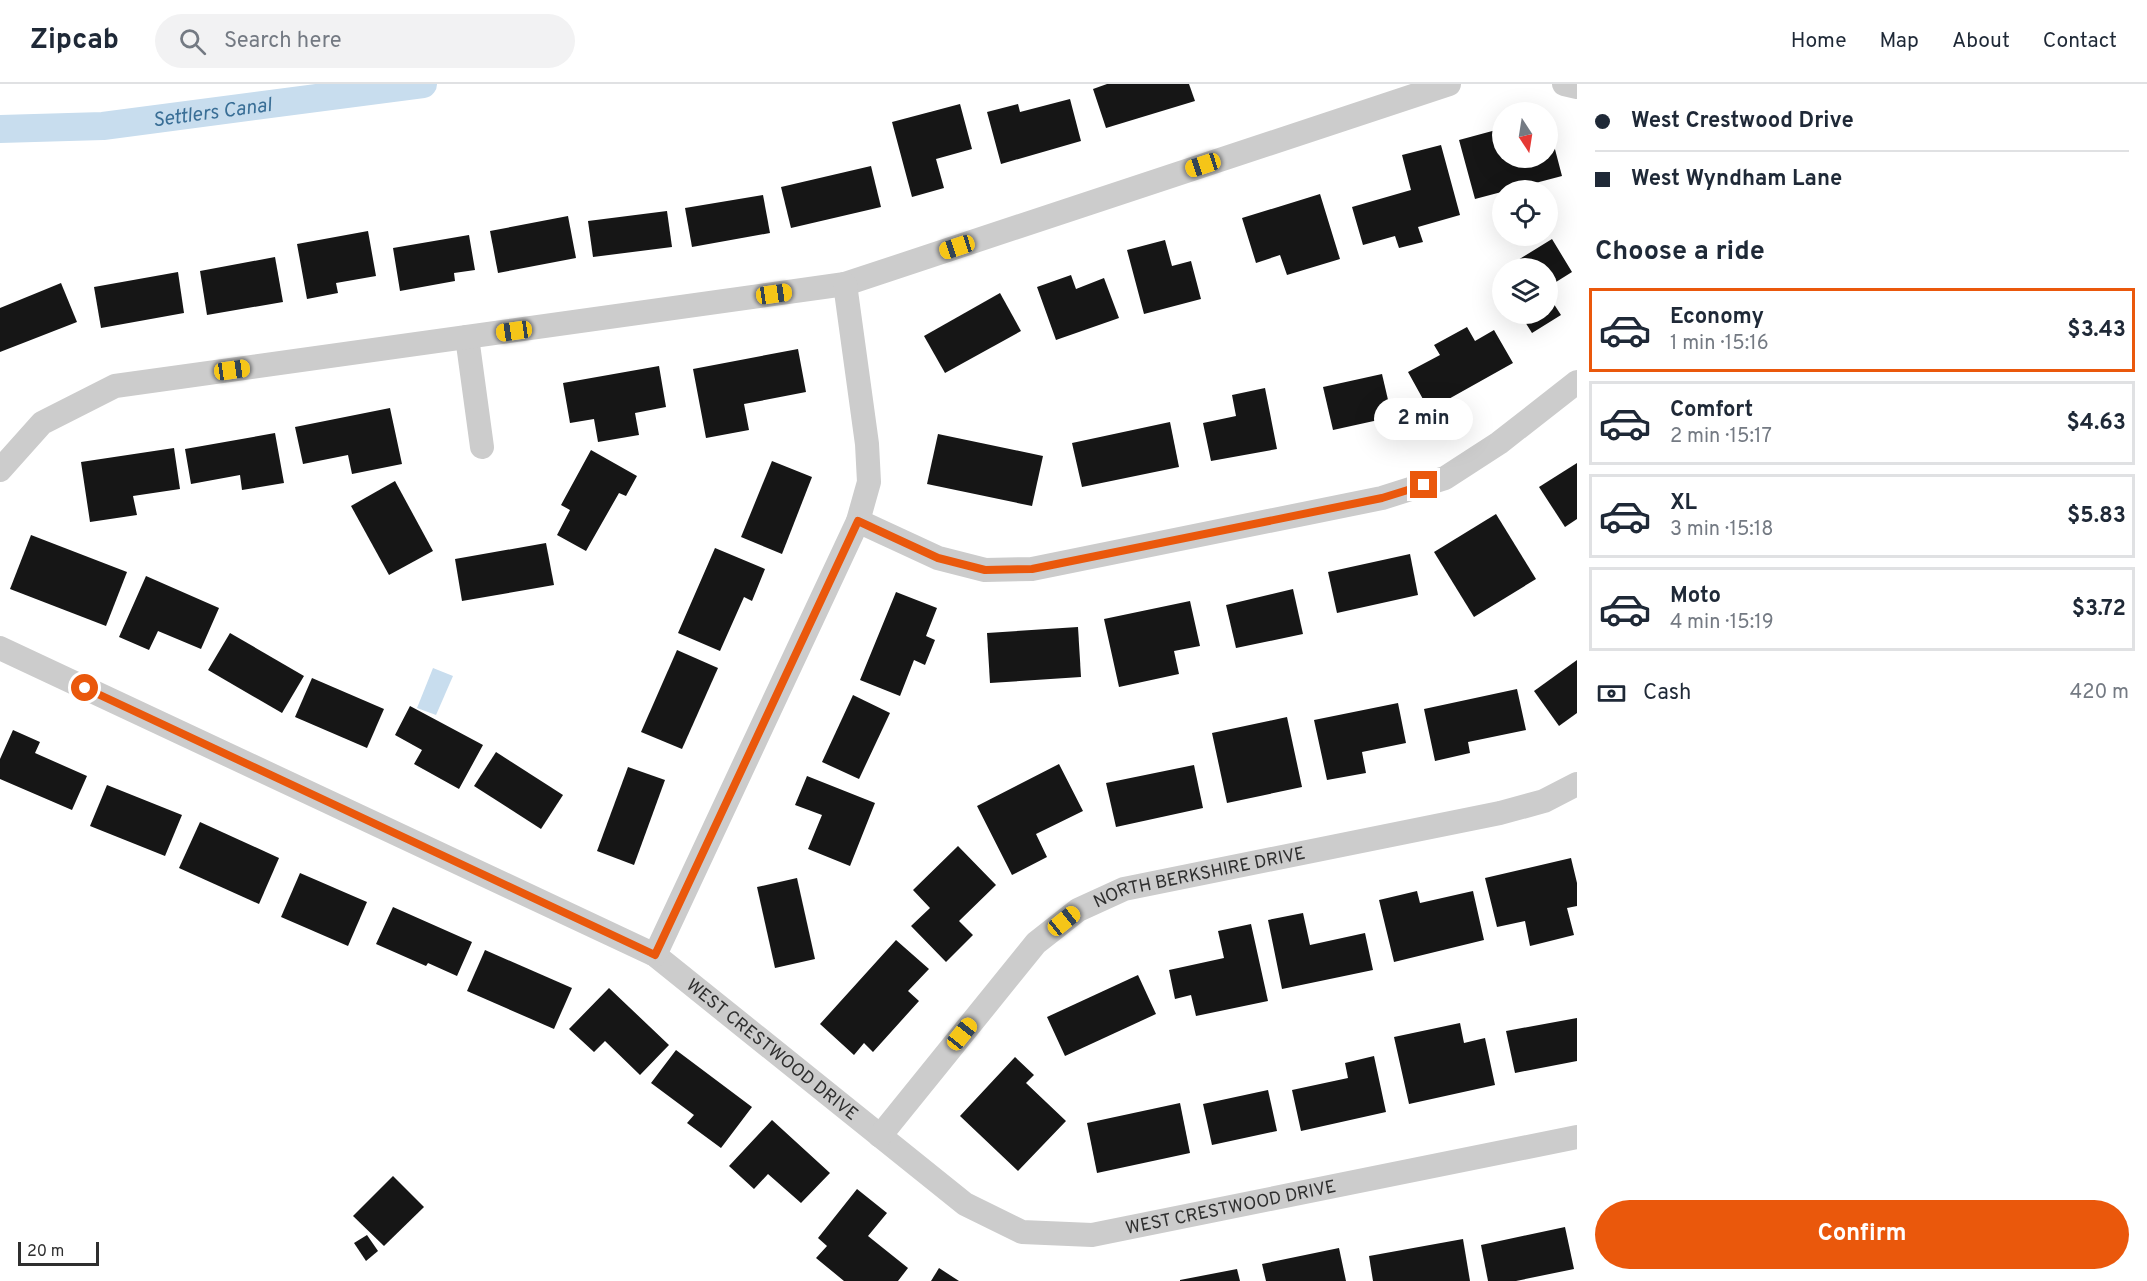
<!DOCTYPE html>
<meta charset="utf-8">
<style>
:root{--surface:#fff;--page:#f2f2f3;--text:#1f2937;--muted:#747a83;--line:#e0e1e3;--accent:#ea580c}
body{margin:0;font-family:Overpass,sans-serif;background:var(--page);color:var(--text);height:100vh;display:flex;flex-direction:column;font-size:22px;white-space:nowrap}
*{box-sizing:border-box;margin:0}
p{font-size:20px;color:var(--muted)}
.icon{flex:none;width:33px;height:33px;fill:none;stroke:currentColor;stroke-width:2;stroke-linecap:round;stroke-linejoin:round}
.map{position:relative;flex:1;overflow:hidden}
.panel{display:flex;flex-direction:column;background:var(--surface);width:570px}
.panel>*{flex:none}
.guide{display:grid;align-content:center;height:132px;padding:0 18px;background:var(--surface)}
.needle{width:39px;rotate:168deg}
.tools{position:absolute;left:1492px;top:18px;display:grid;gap:12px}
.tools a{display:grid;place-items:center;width:66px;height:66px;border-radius:50%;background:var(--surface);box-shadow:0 6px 24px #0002;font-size:30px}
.scale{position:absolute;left:18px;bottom:15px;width:81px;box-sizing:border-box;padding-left:6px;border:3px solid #2f2f2f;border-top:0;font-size:16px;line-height:21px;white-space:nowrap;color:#2f2f2f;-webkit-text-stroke:4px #fff;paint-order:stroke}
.end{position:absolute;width:27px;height:27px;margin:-14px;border:8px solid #ea580c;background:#fff;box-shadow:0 0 0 3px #fff}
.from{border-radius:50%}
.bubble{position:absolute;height:42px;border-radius:21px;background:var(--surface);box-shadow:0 6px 24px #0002;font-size:20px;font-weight:700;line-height:42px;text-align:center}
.car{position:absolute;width:18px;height:36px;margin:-18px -9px;border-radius:8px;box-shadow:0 0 4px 2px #0007;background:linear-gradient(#f5c518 24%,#345 0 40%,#f5c518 0 76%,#345 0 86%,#f5c518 0)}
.guide b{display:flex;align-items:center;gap:21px;height:57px;font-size:22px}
.guide b+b{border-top:2px solid var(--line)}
.guide i{width:15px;height:15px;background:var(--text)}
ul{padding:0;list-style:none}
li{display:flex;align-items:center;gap:18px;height:84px;margin:0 12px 9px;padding:0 6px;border:3px solid var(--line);border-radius:0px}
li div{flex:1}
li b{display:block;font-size:22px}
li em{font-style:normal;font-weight:700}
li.selected{border-color:var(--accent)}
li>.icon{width:54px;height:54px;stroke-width:1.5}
h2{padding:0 18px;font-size:27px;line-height:72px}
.pay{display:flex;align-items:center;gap:15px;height:66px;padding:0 18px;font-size:22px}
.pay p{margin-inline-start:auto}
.primary-button{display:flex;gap:12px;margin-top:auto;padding:12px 18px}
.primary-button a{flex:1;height:69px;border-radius:36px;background:var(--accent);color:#fff;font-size:24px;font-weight:700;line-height:69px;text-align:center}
header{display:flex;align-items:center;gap:36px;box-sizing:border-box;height:84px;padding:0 30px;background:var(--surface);border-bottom:2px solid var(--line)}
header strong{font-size:28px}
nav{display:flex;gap:33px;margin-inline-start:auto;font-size:21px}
.search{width:420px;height:54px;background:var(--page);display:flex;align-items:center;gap:15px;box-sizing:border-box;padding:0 21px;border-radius:33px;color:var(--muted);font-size:22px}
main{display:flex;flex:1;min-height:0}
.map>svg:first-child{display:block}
.water{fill:#c8ddee}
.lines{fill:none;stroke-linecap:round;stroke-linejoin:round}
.canal{stroke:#c8ddee;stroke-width:28}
.building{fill:#161616}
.street{stroke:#ccc;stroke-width:24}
.route{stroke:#ea580c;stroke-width:8}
.labels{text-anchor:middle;stroke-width:6;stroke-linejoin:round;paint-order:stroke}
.street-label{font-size:18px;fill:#2f2f2f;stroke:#fff}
.water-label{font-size:20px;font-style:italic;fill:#396e96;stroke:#fff}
</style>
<header>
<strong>Zipcab</strong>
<div class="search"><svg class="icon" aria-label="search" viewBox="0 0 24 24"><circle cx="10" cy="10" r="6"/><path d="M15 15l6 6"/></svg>Search here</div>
<nav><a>Home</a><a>Map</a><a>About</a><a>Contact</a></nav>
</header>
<main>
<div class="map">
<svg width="1577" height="1197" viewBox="0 0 1577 1197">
<rect width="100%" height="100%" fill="#fff"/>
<polygon class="water" points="433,584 453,592 436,631 417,624"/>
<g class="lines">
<path class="canal" id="s1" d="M 0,45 L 103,42 L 423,0"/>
</g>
<g class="building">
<polygon points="1107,0 1189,0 1195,17 1106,44 1093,5"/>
<polygon points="1070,15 1081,57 1001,80 987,28 1018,20 1020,28"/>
<polygon points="960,20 972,65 936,75 944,104 912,113 892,38"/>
<polygon points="1496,46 1501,64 1503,63 1503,74 1548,74 1548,51 1551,50 1562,92 1475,115 1459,56"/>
<polygon points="1441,61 1460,131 1418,143 1423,158 1399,164 1395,152 1363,161 1352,123 1411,106 1402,71"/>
<polygon points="871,82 881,123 791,144 781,103"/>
<polygon points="1320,110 1340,175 1287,191 1280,171 1256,179 1242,134"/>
<polygon points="763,111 770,149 692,163 685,124"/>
<polygon points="667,127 672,163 593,173 588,137"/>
<polygon points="568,132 576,174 498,189 490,147"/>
<polygon points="368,147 376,192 336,199 338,209 307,215 297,160"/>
<polygon points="469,151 475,186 454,189 455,197 400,207 393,164"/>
<polygon points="1552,155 1572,188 1548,203 1548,184 1505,184"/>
<polygon points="1165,156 1172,182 1191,177 1201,215 1144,230 1127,166"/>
<polygon points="275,173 283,218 207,231 200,187"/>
<polygon points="178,188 184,229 101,244 94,203"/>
<polygon points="1071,191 1076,205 1104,194 1119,234 1056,256 1037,203"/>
<polygon points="61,199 77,238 0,268 0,224"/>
<polygon points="1000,209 1021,247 945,289 924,252"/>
<polygon points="1548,211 1561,231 1532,249 1520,230 1548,230"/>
<polygon points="1467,243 1475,257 1494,246 1513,279 1429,326 1408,288 1440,271 1434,261"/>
<polygon points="798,265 806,308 744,320 749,346 706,354 693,285"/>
<polygon points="659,282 666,323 635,329 639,351 598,358 594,335 570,339 563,299"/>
<polygon points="1382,290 1392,333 1333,346 1323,303"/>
<polygon points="1265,304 1277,365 1211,377 1203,339 1236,332 1232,311"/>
<polygon points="390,324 402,380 352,390 348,371 303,380 295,343"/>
<polygon points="1170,338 1179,383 1082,403 1072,359"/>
<polygon points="275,349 284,399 242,406 240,391 191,400 185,365"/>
<polygon points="938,350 1043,372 1032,422 927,400"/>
<polygon points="174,364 180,405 133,412 137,431 90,438 81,378"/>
<polygon points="591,366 637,392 626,412 619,409 586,467 557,451 570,426 561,421"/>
<polygon points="772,377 812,393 782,470 741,453"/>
<polygon points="1577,379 1577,435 1565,443 1539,403"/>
<polygon points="395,397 433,467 389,491 351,422"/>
<polygon points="1496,430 1536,495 1474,533 1434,468"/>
<polygon points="31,451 127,488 106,542 10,505"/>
<polygon points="546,459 554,501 462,517 455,475"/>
<polygon points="715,464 765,485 752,517 744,513 720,567 678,549"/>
<polygon points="1410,470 1418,511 1337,529 1328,488"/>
<polygon points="146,492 219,524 201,565 158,547 149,566 119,553"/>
<polygon points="1293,505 1303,550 1236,564 1226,521"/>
<polygon points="896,508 937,524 926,552 935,556 925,581 914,576 900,612 860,596"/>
<polygon points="1190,517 1200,562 1174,567 1179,590 1119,603 1104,535"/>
<polygon points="1078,543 1081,593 990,599 987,549"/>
<polygon points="230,549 304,592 282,629 208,586"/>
<polygon points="677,566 718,584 682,665 641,648"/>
<polygon points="1577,576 1577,629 1559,642 1534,607"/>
<polygon points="312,594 384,625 367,664 295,633"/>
<polygon points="1517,605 1526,646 1468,658 1470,669 1435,677 1424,625"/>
<polygon points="853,611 890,629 859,695 822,678"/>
<polygon points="1398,619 1406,659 1362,668 1366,689 1327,696 1314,636"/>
<polygon points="410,622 483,661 459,705 414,680 422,666 395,651"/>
<polygon points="1287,633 1302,703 1227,719 1212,649"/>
<polygon points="13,646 40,658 35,669 87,692 72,726 0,695 0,675"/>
<polygon points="496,668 563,711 541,745 474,702"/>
<polygon points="1059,680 1083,727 1036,750 1047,773 1012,791 977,722"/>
<polygon points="1194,681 1203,724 1116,743 1106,699"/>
<polygon points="628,683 665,696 634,781 597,767"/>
<polygon points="807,692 875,719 850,782 808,765 822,731 795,721"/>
<polygon points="107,701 182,731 165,772 90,742"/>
<polygon points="200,738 279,774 259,820 179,784"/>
<polygon points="958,762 996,801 959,837 973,851 946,878 911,842 930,824 913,806"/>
<polygon points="1571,774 1577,799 1577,822 1567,824 1574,851 1530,862 1525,837 1497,843 1485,794"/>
<polygon points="300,789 367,818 348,862 281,833"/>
<polygon points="797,794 815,875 775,884 757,803"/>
<polygon points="1417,807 1420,819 1473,807 1484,856 1394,878 1379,816"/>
<polygon points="393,823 472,858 457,892 428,879 426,882 376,860"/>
<polygon points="1303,829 1310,861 1365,849 1373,886 1282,905 1268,836"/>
<polygon points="1251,840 1268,917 1196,932 1191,911 1175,915 1169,886 1224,874 1218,847"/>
<polygon points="896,856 929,885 908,907 919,917 873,968 864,959 854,971 820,940"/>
<polygon points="485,866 572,904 554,945 467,907"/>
<polygon points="1138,891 1156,930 1065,972 1047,933"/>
<polygon points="609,904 669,961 640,991 605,957 594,968 569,945"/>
<polygon points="1577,934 1577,977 1515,989 1506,947"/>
<polygon points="1460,939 1464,959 1485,954 1495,1001 1409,1020 1394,953"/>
<polygon points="676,966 752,1023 721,1064 687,1039 694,1031 651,999"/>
<polygon points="1374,972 1386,1028 1301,1047 1292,1006 1348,994 1345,979"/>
<polygon points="1015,973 1034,991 1026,999 1066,1037 1018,1087 960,1032"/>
<polygon points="1268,1006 1277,1047 1212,1061 1203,1020"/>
<polygon points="1180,1019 1190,1069 1097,1089 1087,1039"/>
<polygon points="772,1036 830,1089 801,1119 768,1090 754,1105 729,1082"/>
<polygon points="393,1092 424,1123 384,1162 353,1132"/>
<polygon points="857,1105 887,1129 868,1152 908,1184 898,1197 844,1197 816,1174 827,1162 818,1154"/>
<polygon points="1565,1143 1574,1185 1516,1197 1488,1197 1481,1161"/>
<polygon points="367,1151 378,1167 366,1177 354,1159"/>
<polygon points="1463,1155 1470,1197 1373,1197 1369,1172"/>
<polygon points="1339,1164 1346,1197 1266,1197 1262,1180"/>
<polygon points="939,1184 959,1197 931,1197"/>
<polygon points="1237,1185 1240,1197 1180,1197 1180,1196"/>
</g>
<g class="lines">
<g class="street">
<polyline points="1564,0 1577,3"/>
<polyline points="467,253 482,363"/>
<polyline points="0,386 42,339 115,302 845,200 1449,0"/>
<polyline points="858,437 938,474 985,486 1032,485 1382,414 1445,394 1499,359 1577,298"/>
<path id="s2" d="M 0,564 L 655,871 L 965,1120 L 1022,1148 L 1092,1151 L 1577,1053"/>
<polyline points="655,871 858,437 869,398 867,360 845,200"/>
<path id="s3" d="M 880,1052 L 1036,859 L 1078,826 L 1124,805 L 1500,729 L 1544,717 L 1577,700"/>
</g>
</g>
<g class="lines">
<polyline class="route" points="85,604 655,871 858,437 938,474 985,486 1032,485 1382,414 1424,401"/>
</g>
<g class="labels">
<g class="street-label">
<text dy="6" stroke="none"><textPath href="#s3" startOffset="428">NORTH BERKSHIRE DRIVE</textPath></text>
<text dy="6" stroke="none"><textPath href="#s2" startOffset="874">WEST CRESTWOOD DRIVE</textPath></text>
<text dy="6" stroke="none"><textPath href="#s2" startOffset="1396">WEST CRESTWOOD DRIVE</textPath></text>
</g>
<g class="water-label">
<text dy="7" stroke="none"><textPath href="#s1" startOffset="213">Settlers Canal</textPath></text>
</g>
</g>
</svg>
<div class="tools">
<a><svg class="needle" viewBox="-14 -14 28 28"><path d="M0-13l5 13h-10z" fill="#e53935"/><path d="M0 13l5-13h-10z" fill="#747a83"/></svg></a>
<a><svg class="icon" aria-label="locate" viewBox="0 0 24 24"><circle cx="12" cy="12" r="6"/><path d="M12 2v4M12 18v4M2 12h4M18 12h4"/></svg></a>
<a><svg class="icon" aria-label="layers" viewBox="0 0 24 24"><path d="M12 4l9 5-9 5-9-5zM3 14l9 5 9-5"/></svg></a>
</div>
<div class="scale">20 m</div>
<i class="end from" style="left:85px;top:604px"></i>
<i class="end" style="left:1424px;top:401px"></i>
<div class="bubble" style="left:1374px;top:314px;width:99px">2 min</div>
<i class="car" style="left:1203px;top:81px;rotate:252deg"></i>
<i class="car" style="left:957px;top:163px;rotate:252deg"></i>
<i class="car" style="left:774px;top:210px;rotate:82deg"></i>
<i class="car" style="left:514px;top:247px;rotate:262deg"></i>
<i class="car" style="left:232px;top:286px;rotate:82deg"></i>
<i class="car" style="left:1064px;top:837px;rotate:51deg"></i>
<i class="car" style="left:962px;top:950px;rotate:39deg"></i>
</div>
<section class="panel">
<div class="guide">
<b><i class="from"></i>West Crestwood Drive</b>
<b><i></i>West Wyndham Lane</b>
</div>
<h2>Choose a ride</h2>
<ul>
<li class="selected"><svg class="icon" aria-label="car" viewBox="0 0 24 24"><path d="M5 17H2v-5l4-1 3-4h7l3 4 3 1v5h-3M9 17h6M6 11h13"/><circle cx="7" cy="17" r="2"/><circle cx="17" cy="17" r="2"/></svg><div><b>Economy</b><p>1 min · 15:16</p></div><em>$3.43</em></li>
<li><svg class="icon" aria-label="car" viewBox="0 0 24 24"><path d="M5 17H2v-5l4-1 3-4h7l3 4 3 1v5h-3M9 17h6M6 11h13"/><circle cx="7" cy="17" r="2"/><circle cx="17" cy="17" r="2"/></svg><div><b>Comfort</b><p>2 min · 15:17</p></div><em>$4.63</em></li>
<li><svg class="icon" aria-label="car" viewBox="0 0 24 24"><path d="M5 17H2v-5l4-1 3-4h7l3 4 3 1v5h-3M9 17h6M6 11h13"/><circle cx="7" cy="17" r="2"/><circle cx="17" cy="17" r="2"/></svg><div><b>XL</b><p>3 min · 15:18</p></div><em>$5.83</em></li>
<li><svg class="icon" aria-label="car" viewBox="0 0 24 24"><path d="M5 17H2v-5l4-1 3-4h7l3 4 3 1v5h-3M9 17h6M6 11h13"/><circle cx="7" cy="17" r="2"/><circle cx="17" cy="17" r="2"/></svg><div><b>Moto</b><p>4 min · 15:19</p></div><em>$3.72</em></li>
</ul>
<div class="pay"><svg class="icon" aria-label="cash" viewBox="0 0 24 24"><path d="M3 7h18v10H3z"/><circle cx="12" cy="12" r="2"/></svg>Cash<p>420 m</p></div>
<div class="primary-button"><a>Confirm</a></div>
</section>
</main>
